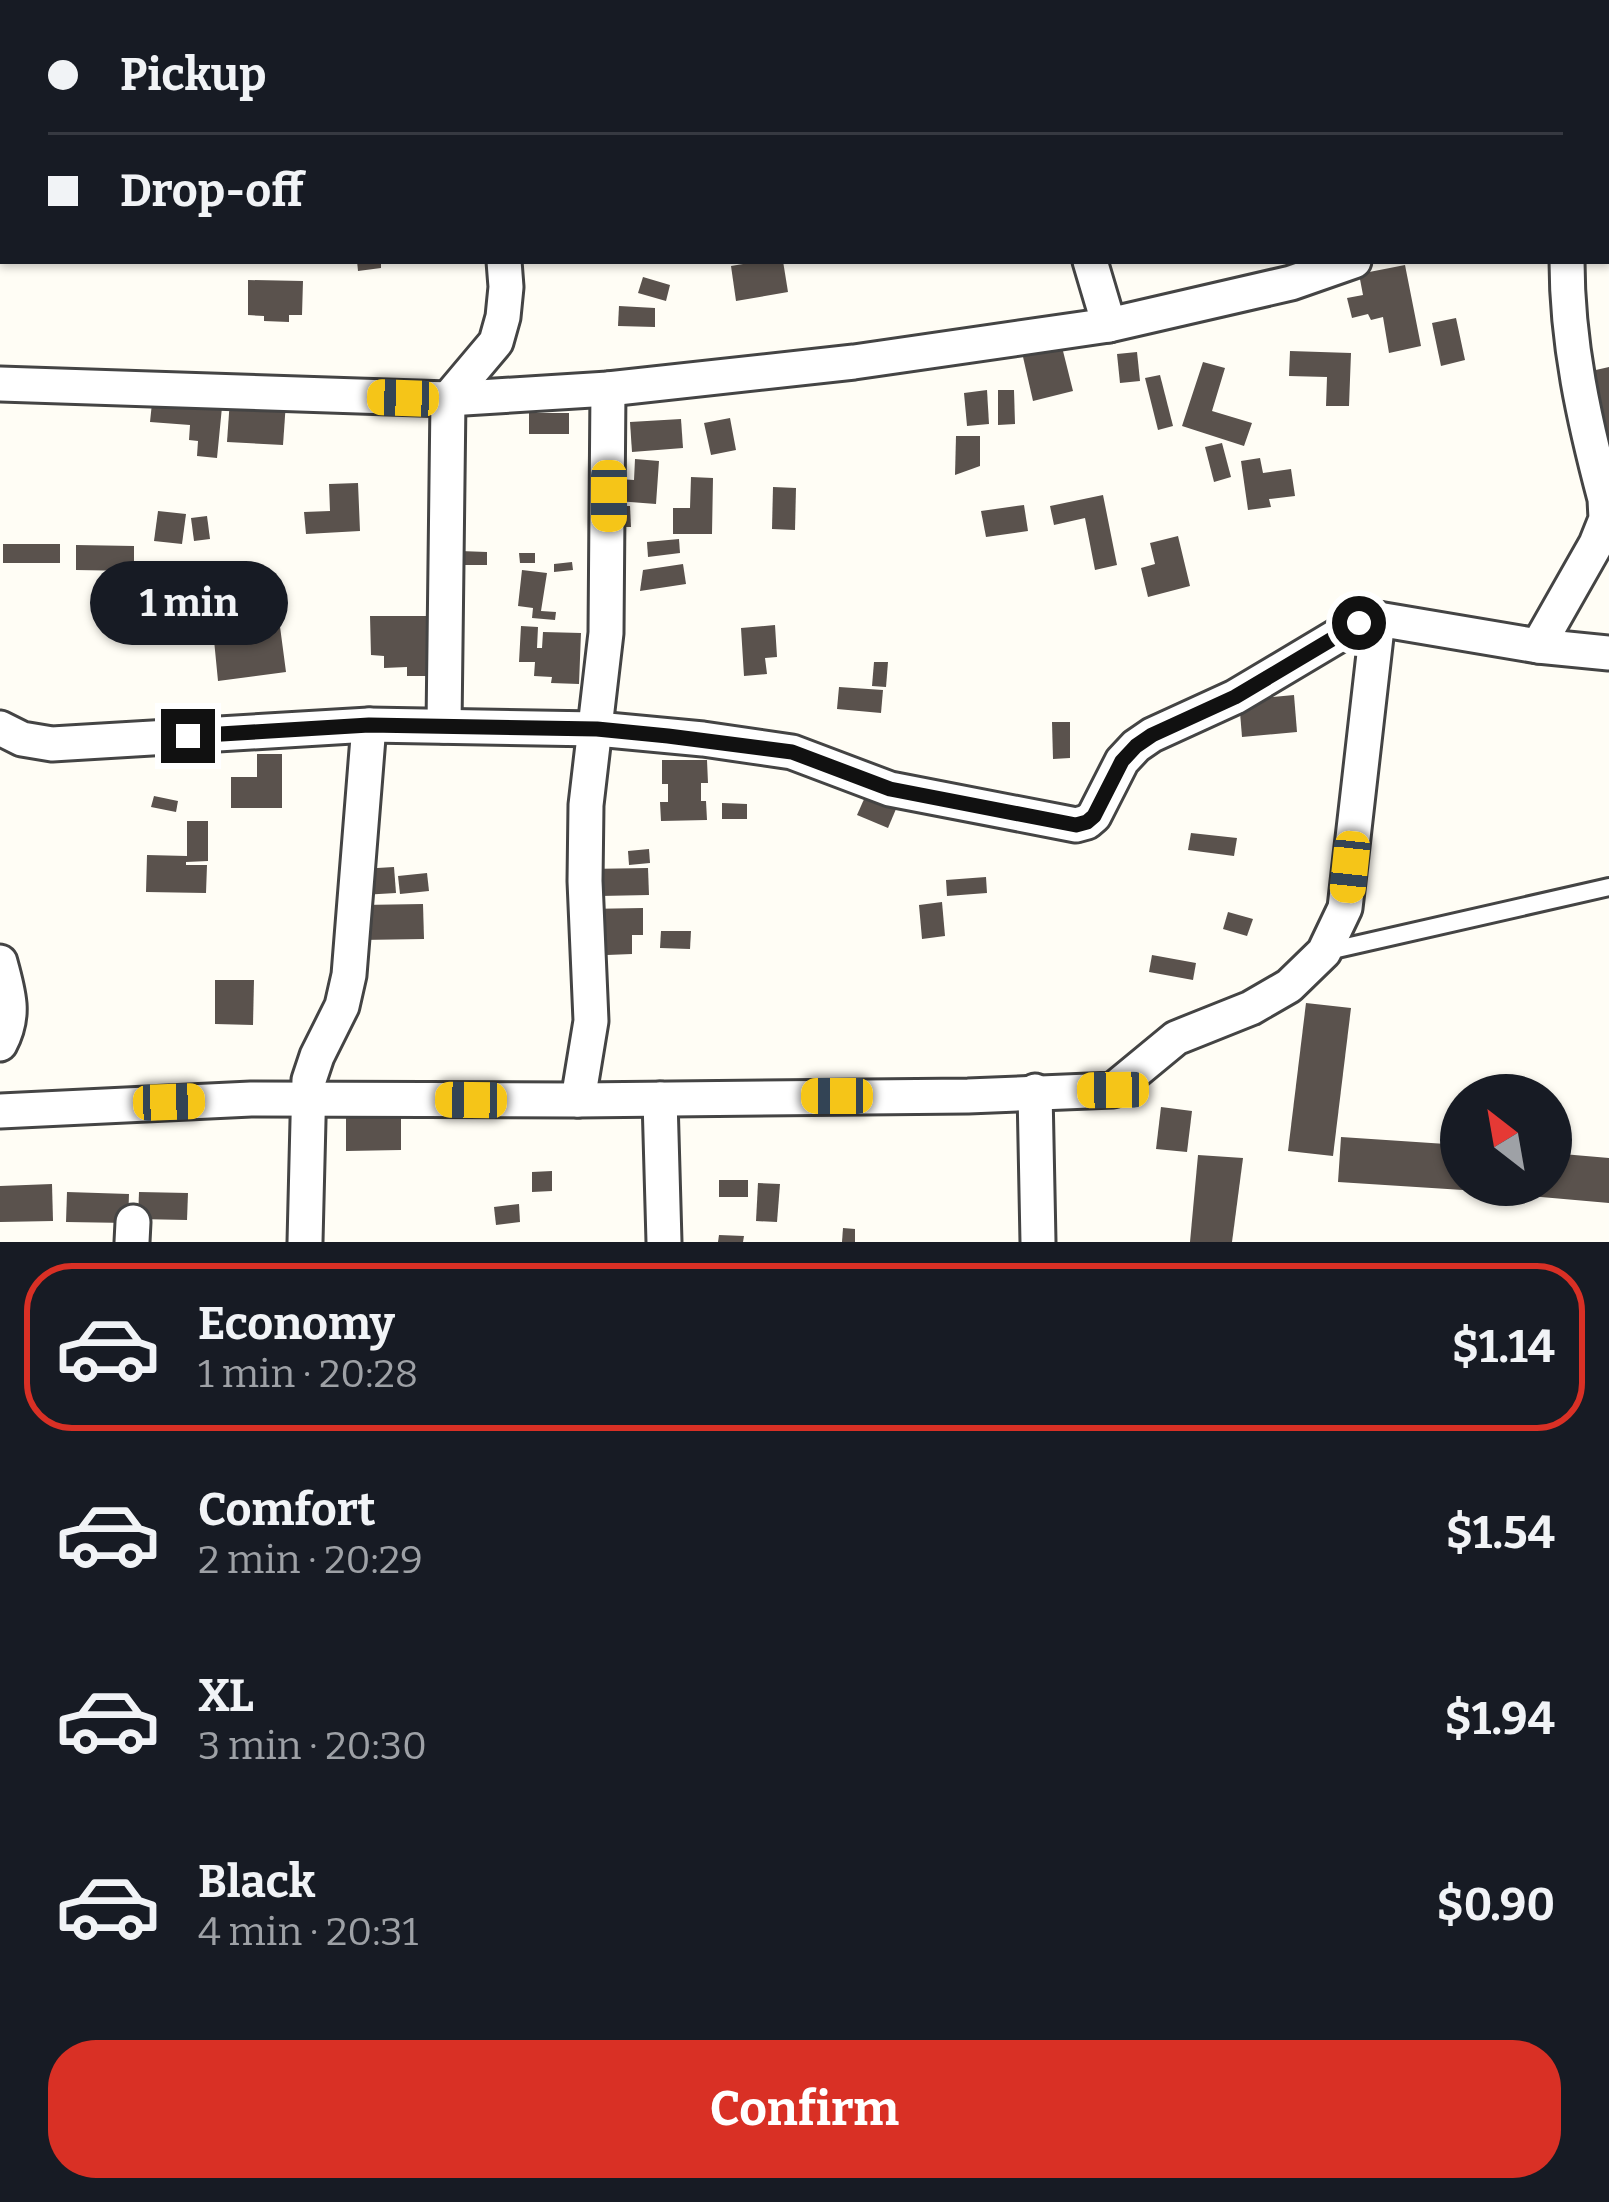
<!DOCTYPE html>
<meta charset="utf-8">
<style>
:root{--surface:#171b24;--page:#20242c;--text:#f1f3f6;--muted:#9ea1a6;--line:#363941;--accent:#d93025}
body{margin:0;font-family:Bitter,serif;background:var(--page);color:var(--text);height:100vh;display:flex;flex-direction:column;font-size:45px;white-space:nowrap}
*{box-sizing:border-box;margin:0}
p{font-size:39px;color:var(--muted)}
.icon{flex:none;width:66px;height:66px;fill:none;stroke:currentColor;stroke-width:2;stroke-linecap:round;stroke-linejoin:round}
.map{position:relative;height:1242px;overflow:hidden}
.details{display:flex;flex-direction:column;background:var(--surface);flex:1}
.details>*{flex:none}
.top-card{position:absolute;left:0px;top:0px;width:1611px;height:264px;box-shadow:0 3px 9px #0004;display:grid;align-content:center;height:264px;padding:0 48px;background:var(--surface)}
.needle{width:78px;rotate:329deg}
.fabs{position:absolute;left:1440px;top:1074px;display:grid;gap:24px}
.fabs a{display:grid;place-items:center;width:132px;height:132px;border-radius:50%;background:var(--surface);box-shadow:0 3px 9px #0004;font-size:60px}
.end{position:absolute;width:54px;height:54px;margin:-27px;border:15px solid #111;background:#fff;box-shadow:0 0 0 6px #fff}
.from{border-radius:50%}
.bubble{position:absolute;height:84px;border-radius:42px;background:var(--surface);box-shadow:0 3px 9px #0004;font-size:39px;font-weight:700;line-height:84px;text-align:center}
.car{position:absolute;width:36px;height:72px;margin:-36px -18px;border-radius:15px;box-shadow:0 0 9px 3px #0007;background:linear-gradient(#f5c518 24%,#345 0 40%,#f5c518 0 76%,#345 0 86%,#f5c518 0)}
.top-card b{display:flex;align-items:center;gap:42px;height:114px;font-size:45px}
.top-card b+b{border-top:3px solid var(--line)}
.top-card i{width:30px;height:30px;background:var(--text)}
ul{padding:21px 0 0;list-style:none}
li{display:flex;align-items:center;gap:36px;height:168px;margin:0 24px 18px;padding:0 24px;border:6px solid transparent;border-radius:48px}
li div{flex:1}
li b{display:block;font-size:45px}
li em{font-style:normal;font-weight:700}
li.selected{border-color:var(--accent)}
li>.icon{width:108px;height:108px;stroke-width:1.5}
.action{display:flex;gap:24px;margin-top:auto;padding:24px 48px}
.action a{flex:1;height:138px;border-radius:48px;background:var(--accent);color:#fff;font-size:48px;font-weight:700;line-height:138px;text-align:center}
.map>svg:first-child{display:block}
.building{fill:#5a524d}
.lines{fill:none;stroke-linecap:round;stroke-linejoin:round}
.lane-casing{stroke:#444;stroke-width:22}
.street-casing{stroke:#444;stroke-width:39}
.lane{stroke:#fff;stroke-width:16}
.street{stroke:#fff;stroke-width:33}
.route{stroke:#111;stroke-width:15}
</style>
<div class="map">
<svg width="1609" height="1242" viewBox="0 0 1609 1242">
<rect width="100%" height="100%" fill="#fffdf5"/>
<g class="building">
<polygon points="357,261 381,261 381,268 358,271"/>
<polygon points="761,261 783,261 788,292 736,301 731,266"/>
<polygon points="1405,265 1421,346 1389,353 1383,317 1371,320 1368,314 1352,318 1347,298 1363,295 1359,274"/>
<polygon points="643,277 670,285 666,301 638,293"/>
<polygon points="248,280 303,281 302,315 289,315 289,322 264,321 264,316 248,315"/>
<polygon points="619,306 655,308 655,327 618,326"/>
<polygon points="1456,318 1465,360 1441,366 1432,323"/>
<polygon points="1060,339 1073,391 1033,401 1021,348"/>
<polygon points="1290,351 1351,353 1349,406 1326,406 1327,377 1289,376"/>
<polygon points="1137,352 1140,381 1120,383 1117,354"/>
<polygon points="1203,362 1225,368 1212,411 1252,423 1244,446 1182,426"/>
<polygon points="1609,367 1609,438 1601,442 1587,372"/>
<polygon points="1160,375 1173,426 1158,430 1145,378"/>
<polygon points="987,390 989,424 967,426 964,393"/>
<polygon points="998,390 1014,390 1015,424 998,425"/>
<polygon points="230,399 286,402 283,445 227,442"/>
<polygon points="152,403 222,407 217,458 197,456 198,441 189,440 190,425 150,422"/>
<rect x="529" y="413" width="40" height="21"/>
<polygon points="730,418 736,450 711,455 704,423"/>
<polygon points="681,419 683,448 632,452 630,422"/>
<polygon points="956,436 980,436 980,466 955,475"/>
<polygon points="1222,443 1231,477 1214,482 1205,447"/>
<polygon points="1260,458 1263,473 1291,469 1295,496 1269,499 1271,507 1248,510 1241,461"/>
<polygon points="635,459 659,461 656,504 617,501 619,479 634,480"/>
<polygon points="691,477 713,478 712,534 673,534 673,508 690,508"/>
<polygon points="358,483 360,531 306,534 304,512 330,511 329,484"/>
<polygon points="773,487 796,488 795,530 772,529"/>
<polygon points="1103,495 1117,565 1095,570 1085,518 1054,525 1050,506"/>
<polygon points="1024,505 1028,531 986,537 981,511"/>
<polygon points="617,506 630,506 631,527 617,527"/>
<polygon points="158,511 186,514 182,544 154,541"/>
<polygon points="207,516 210,539 194,541 191,518"/>
<polygon points="1178,536 1190,586 1148,597 1141,568 1155,564 1150,543"/>
<polygon points="679,539 680,553 648,557 647,542"/>
<rect x="3" y="544" width="57" height="19"/>
<polygon points="76,545 134,546 134,571 76,570"/>
<polygon points="460,551 487,552 487,565 460,565"/>
<polygon points="519,553 535,553 535,563 520,563"/>
<polygon points="198,561 197,579 151,578 152,562"/>
<polygon points="572,562 573,570 554,572 554,564"/>
<polygon points="683,564 686,584 640,591 643,570"/>
<polygon points="522,570 547,573 541,611 556,612 555,620 532,618 533,608 518,606"/>
<rect x="150" y="587" width="19" height="40"/>
<polygon points="370,616 431,616 432,676 407,676 407,667 384,668 384,656 371,655"/>
<polygon points="279,619 286,672 218,681 214,640 269,634 252,634 251,621"/>
<polygon points="775,625 777,657 765,658 767,674 744,676 741,628"/>
<polygon points="521,626 538,627 537,648 542,648 543,632 581,633 579,684 551,683 552,677 534,676 535,662 519,662"/>
<polygon points="874,662 888,662 886,687 872,686"/>
<polygon points="839,687 883,690 881,713 837,709"/>
<polygon points="1294,695 1297,732 1242,737 1239,700"/>
<polygon points="1052,722 1070,722 1070,758 1053,759"/>
<polygon points="257,754 282,754 282,808 231,808 231,777 257,777"/>
<polygon points="662,760 707,760 708,783 701,783 701,801 706,801 707,820 661,821 660,802 668,802 668,784 662,784"/>
<polygon points="154,796 178,801 176,812 151,807"/>
<polygon points="865,797 896,809 888,828 857,815"/>
<polygon points="722,803 747,804 747,819 722,819"/>
<polygon points="187,821 208,821 208,861 186,862 186,865 207,865 206,893 146,892 147,855 187,856"/>
<polygon points="1191,833 1237,838 1234,856 1188,850"/>
<polygon points="649,849 650,863 629,865 628,851"/>
<polygon points="394,867 396,893 362,895 360,869"/>
<polygon points="648,868 649,895 600,896 587,869"/>
<polygon points="427,873 429,891 400,894 398,876"/>
<polygon points="986,877 987,893 947,896 946,880"/>
<polygon points="942,902 945,936 922,939 919,905"/>
<polygon points="423,904 424,939 361,940 361,905"/>
<polygon points="643,908 643,935 632,935 632,954 607,955 606,936 586,937 586,909"/>
<polygon points="1228,912 1253,919 1247,936 1223,929"/>
<polygon points="661,931 691,931 690,949 660,948"/>
<polygon points="1152,955 1196,963 1193,980 1149,972"/>
<polygon points="215,980 254,980 253,1025 215,1024"/>
<polygon points="1306,1003 1351,1008 1333,1156 1288,1151"/>
<polygon points="1161,1107 1192,1111 1187,1152 1156,1149"/>
<polygon points="401,1109 401,1150 346,1151 346,1110"/>
<polygon points="1341,1137 1461,1145 1461,1185 1510,1185 1510,1193 1338,1182"/>
<polygon points="1551,1153 1609,1158 1609,1203 1518,1195 1519,1185 1551,1185"/>
<polygon points="1198,1155 1243,1158 1232,1242 1190,1242"/>
<polygon points="552,1171 552,1191 532,1192 532,1172"/>
<rect x="719" y="1180" width="29" height="17"/>
<polygon points="758,1183 780,1184 777,1222 756,1221"/>
<polygon points="52,1184 53,1221 0,1222 0,1186"/>
<polygon points="67,1192 129,1194 128,1223 66,1222"/>
<polygon points="139,1192 188,1193 187,1220 138,1219"/>
<polygon points="519,1204 520,1222 496,1225 494,1207"/>
<polygon points="843,1228 855,1229 855,1242 842,1242"/>
<polygon points="719,1235 744,1236 743,1242 718,1242"/>
</g>
<g class="lines">
<g class="lane-casing">
<polyline id="lane" points="1324,952 1609,887"/>
</g>
<g class="street-casing">
<g id="street">
<polyline points="420,0 423,3"/>
<polyline points="1018,0 1019,3"/>
<polyline points="1429,0 1431,3"/>
<polyline points="498,3 499,0"/>
<polyline points="1608,216 1609,216"/>
<polyline points="1090,261 1109,325"/>
<polyline points="0,384 448,399 608,389 854,362 1109,325 1291,283 1354,261"/>
<path d="M 1538,646 L 1596,544 L 1606,519 L 1605,499 C 1584,420 1567,343 1567,261"/>
<polyline points="444,726 448,399 496,342 503,317 506,287 504,261"/>
<polyline points="0,728 22,739 52,744 369,725 597,729 703,739 792,752 890,789 1076,825 1087,822 1094,816 1122,761 1136,746 1152,735 1235,697 1359,623 1378,619 1538,646 1609,653"/>
<path d="M 0,962 C 8,993 16,1014 0,1044"/>
<polyline points="1035,1091 1038,1242"/>
<polyline points="660,1099 664,1242"/>
<polyline points="578,1100 591,1021 585,881 586,805 606,633 608,389"/>
<polyline points="0,1111 251,1099 578,1100 968,1096 1113,1090 1176,1038 1251,1008 1289,986 1324,952 1345,908 1378,619"/>
<polyline points="132,1242 133,1222"/>
<polyline points="305,1242 309,1080 317,1056 342,1006 349,975 369,725"/>
</g>
</g>
<use href="#lane" class="lane"/>
<use href="#street" class="street"/>
</g>
<g class="lines">
<polyline class="route" points="188,736 369,725 597,729 668,736 792,752 890,789 1076,825 1087,822 1094,816 1122,761 1136,746 1152,735 1235,697 1359,623"/>
</g>
</svg>
<div class="fabs">
<a><svg class="needle" viewBox="-14 -14 28 28"><path d="M0-13l5 13h-10z" fill="#e53935"/><path d="M0 13l5-13h-10z" fill="#9ea1a6"/></svg></a>
</div>
<i class="end from" style="left:1359px;top:623px"></i>
<i class="end" style="left:188px;top:736px"></i>
<div class="bubble" style="left:90px;top:561px;width:198px">1 min</div>
<i class="car" style="left:403px;top:398px;rotate:272deg"></i>
<i class="car" style="left:609px;top:496px;rotate:180deg"></i>
<i class="car" style="left:1350px;top:867px;rotate:186deg"></i>
<i class="car" style="left:1113px;top:1090px;rotate:269deg"></i>
<i class="car" style="left:837px;top:1096px;rotate:270deg"></i>
<i class="car" style="left:471px;top:1100px;rotate:271deg"></i>
<i class="car" style="left:169px;top:1102px;rotate:88deg"></i>
<div class="top-card">
<b><i class="from"></i>Pickup</b>
<b><i></i>Drop-off</b>
</div>
</div>
<section class="details">
<ul>
<li class="selected"><svg class="icon" aria-label="car" viewBox="0 0 24 24"><path d="M5 17H2v-5l4-1 3-4h7l3 4 3 1v5h-3M9 17h6M6 11h13"/><circle cx="7" cy="17" r="2"/><circle cx="17" cy="17" r="2"/></svg><div><b>Economy</b><p>1 min · 20:28</p></div><em>$1.14</em></li>
<li><svg class="icon" aria-label="car" viewBox="0 0 24 24"><path d="M5 17H2v-5l4-1 3-4h7l3 4 3 1v5h-3M9 17h6M6 11h13"/><circle cx="7" cy="17" r="2"/><circle cx="17" cy="17" r="2"/></svg><div><b>Comfort</b><p>2 min · 20:29</p></div><em>$1.54</em></li>
<li><svg class="icon" aria-label="car" viewBox="0 0 24 24"><path d="M5 17H2v-5l4-1 3-4h7l3 4 3 1v5h-3M9 17h6M6 11h13"/><circle cx="7" cy="17" r="2"/><circle cx="17" cy="17" r="2"/></svg><div><b>XL</b><p>3 min · 20:30</p></div><em>$1.94</em></li>
<li><svg class="icon" aria-label="car" viewBox="0 0 24 24"><path d="M5 17H2v-5l4-1 3-4h7l3 4 3 1v5h-3M9 17h6M6 11h13"/><circle cx="7" cy="17" r="2"/><circle cx="17" cy="17" r="2"/></svg><div><b>Black</b><p>4 min · 20:31</p></div><em>$0.90</em></li>
</ul>
<div class="action"><a>Confirm</a></div>
</section>
